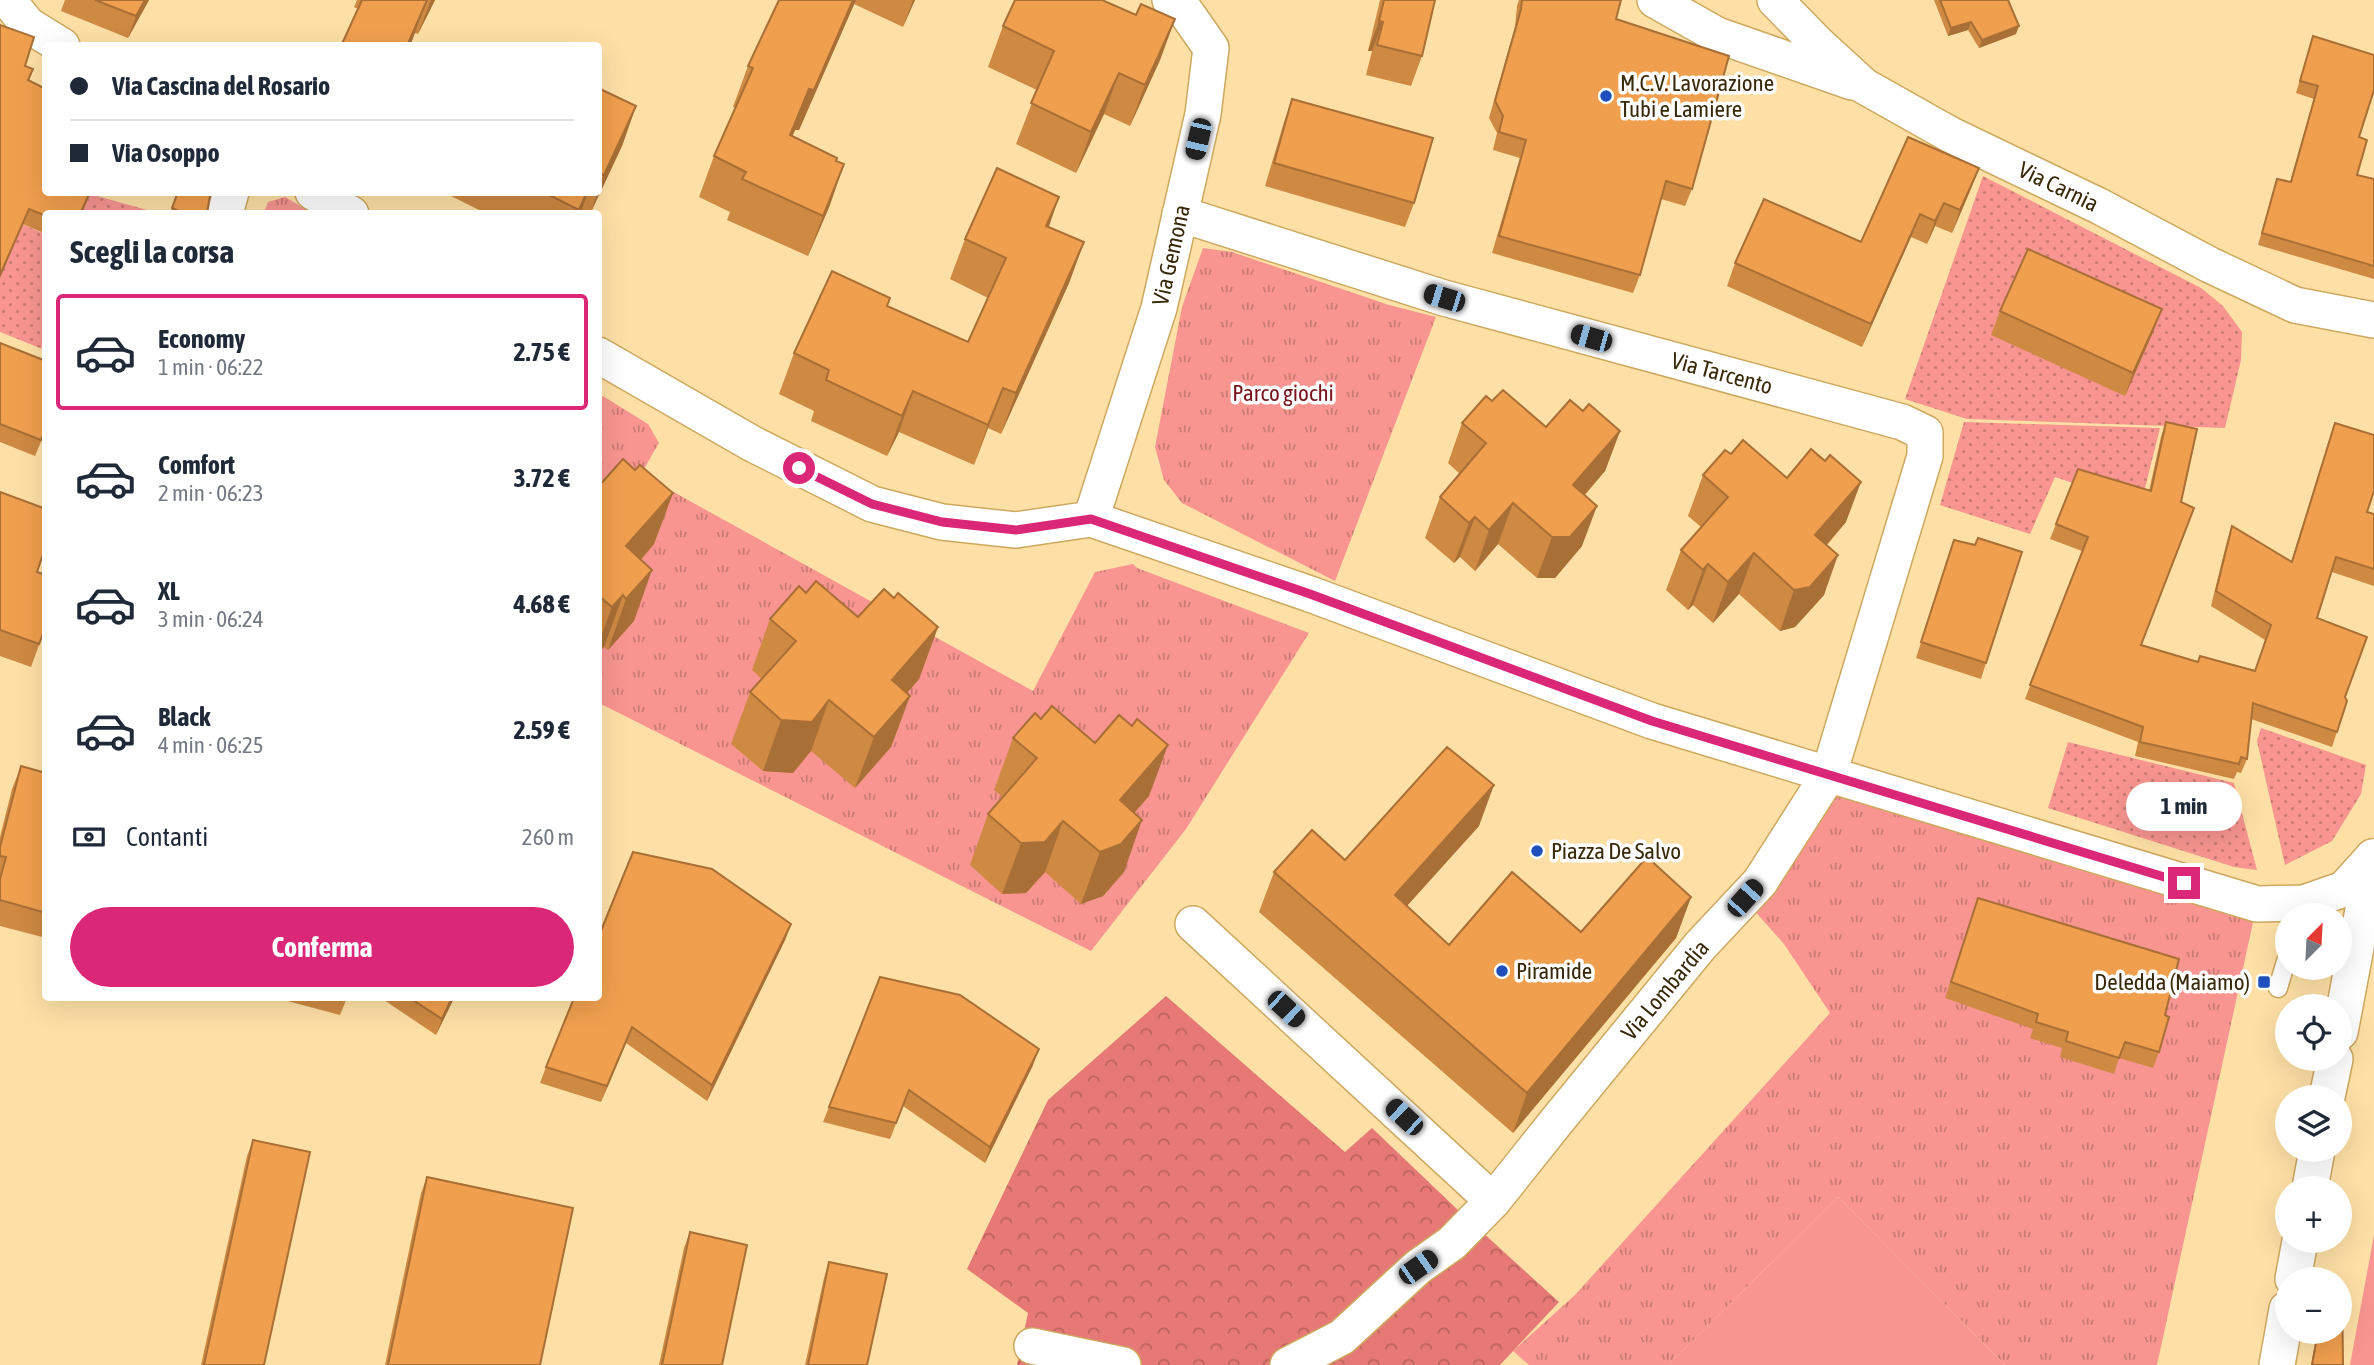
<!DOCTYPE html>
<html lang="it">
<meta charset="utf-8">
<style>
:root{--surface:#fff;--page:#f2f2f3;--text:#1f2937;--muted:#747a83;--line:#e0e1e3;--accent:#db2777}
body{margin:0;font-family:"Asap Condensed",sans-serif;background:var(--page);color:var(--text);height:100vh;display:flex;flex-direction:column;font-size:26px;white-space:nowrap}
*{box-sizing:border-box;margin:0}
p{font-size:23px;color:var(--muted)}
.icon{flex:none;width:38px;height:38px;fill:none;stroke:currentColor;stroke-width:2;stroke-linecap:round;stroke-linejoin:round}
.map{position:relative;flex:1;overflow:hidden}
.drawer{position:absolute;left:42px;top:210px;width:560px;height:791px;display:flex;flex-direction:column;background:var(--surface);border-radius:7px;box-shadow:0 7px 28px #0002}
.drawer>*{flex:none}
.hud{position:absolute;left:42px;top:42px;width:560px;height:154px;border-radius:7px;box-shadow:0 7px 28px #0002;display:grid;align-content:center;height:154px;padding:0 28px;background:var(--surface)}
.needle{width:46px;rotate:24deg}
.tools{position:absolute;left:2275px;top:903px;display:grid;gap:14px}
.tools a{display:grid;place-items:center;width:77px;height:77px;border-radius:50%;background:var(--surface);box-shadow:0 7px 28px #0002;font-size:35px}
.end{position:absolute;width:32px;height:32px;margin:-16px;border:9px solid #db2777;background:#fff;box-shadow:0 0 0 4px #fff}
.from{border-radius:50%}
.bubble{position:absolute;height:49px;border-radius:24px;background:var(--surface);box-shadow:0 7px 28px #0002;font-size:23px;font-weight:700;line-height:49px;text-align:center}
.car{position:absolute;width:21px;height:42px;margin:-21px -10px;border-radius:9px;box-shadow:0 0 5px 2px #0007;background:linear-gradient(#222 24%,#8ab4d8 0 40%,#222 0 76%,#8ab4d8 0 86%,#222 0)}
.hud b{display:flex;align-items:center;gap:24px;height:66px;font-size:26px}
.hud b+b{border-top:2px solid var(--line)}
.hud i{width:18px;height:18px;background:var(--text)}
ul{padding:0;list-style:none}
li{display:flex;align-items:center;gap:21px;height:116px;margin:0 14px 10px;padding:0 14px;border:4px solid transparent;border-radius:7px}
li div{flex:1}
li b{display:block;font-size:26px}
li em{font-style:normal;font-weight:700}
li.active{border-color:var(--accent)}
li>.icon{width:63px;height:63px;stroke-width:1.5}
h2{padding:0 28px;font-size:32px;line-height:84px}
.pay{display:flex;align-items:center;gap:18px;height:77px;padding:0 28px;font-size:26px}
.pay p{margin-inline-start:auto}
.cta{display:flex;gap:14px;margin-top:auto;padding:14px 28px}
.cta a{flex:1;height:80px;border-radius:42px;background:var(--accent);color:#fff;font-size:28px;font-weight:700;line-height:80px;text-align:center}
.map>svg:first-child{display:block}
.grass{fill:url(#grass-tufts)}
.forest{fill:url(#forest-crowns)}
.garden{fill:url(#garden-dots)}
.pitch{fill:#f89590}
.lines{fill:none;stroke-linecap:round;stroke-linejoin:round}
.lane-casing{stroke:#cda85f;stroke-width:21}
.street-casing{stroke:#cda85f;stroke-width:38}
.lane{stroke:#fff;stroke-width:18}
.street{stroke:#fff;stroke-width:35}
.wall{fill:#ce8943}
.shaded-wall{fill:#a86f37}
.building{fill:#f09f4e;stroke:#a86f37;stroke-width:2}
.route{stroke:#db2777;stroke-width:9}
.poi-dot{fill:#1f4fbd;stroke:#fff;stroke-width:2.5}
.labels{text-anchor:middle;stroke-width:7;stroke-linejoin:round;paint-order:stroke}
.poi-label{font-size:23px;fill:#372909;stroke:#fff;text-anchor:start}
.street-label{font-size:23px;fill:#372909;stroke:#fff}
.park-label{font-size:23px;fill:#77141b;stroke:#fff}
</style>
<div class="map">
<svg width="2374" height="1365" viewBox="0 0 2374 1365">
<defs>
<pattern id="grass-tufts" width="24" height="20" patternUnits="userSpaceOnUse" patternTransform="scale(1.75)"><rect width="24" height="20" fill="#f89590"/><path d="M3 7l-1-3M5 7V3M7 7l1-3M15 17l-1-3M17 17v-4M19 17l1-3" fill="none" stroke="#ca7a74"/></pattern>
<pattern id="forest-crowns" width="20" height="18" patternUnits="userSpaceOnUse" patternTransform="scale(1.75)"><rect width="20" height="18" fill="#e67975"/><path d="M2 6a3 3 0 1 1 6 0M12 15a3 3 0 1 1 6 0" fill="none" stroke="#bb635e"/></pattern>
<pattern id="garden-dots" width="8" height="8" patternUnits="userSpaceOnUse" patternTransform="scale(1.75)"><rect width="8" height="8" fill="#f89590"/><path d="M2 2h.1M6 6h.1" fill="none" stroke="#ca7a74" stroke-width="1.8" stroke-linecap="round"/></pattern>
</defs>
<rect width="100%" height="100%" fill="#fee0a6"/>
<g class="grass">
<polygon points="285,197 312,213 264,213 268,202"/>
<polygon points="1203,248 1232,252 1389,305 1436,317 1335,581 1182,503 1164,480 1155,447 1182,307"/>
<polygon points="598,393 648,424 659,443 641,474 1033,691 1095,572 1133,564 1137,568 1309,633 1186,829 1091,951 599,703"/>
<polygon points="1829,774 2257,904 2157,1365 2005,1365 1838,1197 1668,1365 1529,1365 1513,1351 1575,1295 1830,1013 1784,944 1752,908"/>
</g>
<polygon class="forest" points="1166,996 1345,1152 1372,1128 1459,1211 1559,1302 1500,1365 1017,1365 1028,1313 967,1269 1048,1100"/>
<g class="garden">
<polygon points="1983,176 2201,288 2223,306 2242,332 2241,360 2225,428 1967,419 1905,399"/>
<polygon points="90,194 158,213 82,213"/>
<polygon points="0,214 45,234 45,350 0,332"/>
<polygon points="1964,422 2160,428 2144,492 2103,493 2055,477 2030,534 1940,505"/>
<polygon points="2261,728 2366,765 2361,794 2332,841 2285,865 2257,741"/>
<polygon points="2068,742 2234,783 2257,870 2234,867 2048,808"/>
</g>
<g class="pitch">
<polygon points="1838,1197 2005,1365 1668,1365"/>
<polygon points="2374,1235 2374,1365 2350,1365"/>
</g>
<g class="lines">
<g class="lane-casing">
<polyline id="lane" points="2278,988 2287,958"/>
</g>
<g class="street-casing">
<g id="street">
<polyline points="8,0 28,25 62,46"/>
<polyline points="1655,0 1717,35 1852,82"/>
<path id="s1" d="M 1775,0 L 1818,44 L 1864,86 L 1951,135 L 2099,206 L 2210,265 L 2295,305 L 2374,320"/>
<polyline points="313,192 351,214"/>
<polyline points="225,214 231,192"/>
<path id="s2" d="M 1180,214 L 1444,298 L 1902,422 L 1925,433 L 1925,456 L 1829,774 L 1760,882 L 1700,946 L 1556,1122 L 1493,1201 L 1452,1243 L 1418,1267 L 1342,1337 L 1288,1365"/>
<polyline points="598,355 751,443 872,504 942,522 1016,530 1091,519 1310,594 1652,721 2257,904 2304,903 2344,889 2373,857"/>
<path id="s3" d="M 1091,519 L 1159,308 L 1203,114 L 1211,48 L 1183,8 L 1170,0"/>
<polyline points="1193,924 1493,1201"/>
<polyline points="2340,1032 2373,857"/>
<polyline points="2327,1097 2335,1059"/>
<polyline points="2310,1188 2317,1150"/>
<polyline points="2293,1279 2300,1241"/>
<polyline points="1032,1346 1123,1365"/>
<polyline points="2277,1365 2287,1309"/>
</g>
</g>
<use href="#lane" class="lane"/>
<use href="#street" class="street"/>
</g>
<g class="wall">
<polygon points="65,0 149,0 128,38 61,11"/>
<polygon points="357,0 435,0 418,34 415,33 410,46 341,46 358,9 354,7"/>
<polygon points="779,0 915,0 903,27 854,4 799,130 795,130 792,136 830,205 808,256 727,220 730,212 699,197 714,156 736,108 733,107 748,66"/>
<polygon points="1380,0 1435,0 1422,56 1411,86 1366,75 1372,51 1368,51"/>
<polygon points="1519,0 1621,0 1616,19 1692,189 1685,206 1661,199 1640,275 1633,293 1492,253 1520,158 1493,150 1497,133 1489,118 1515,27 1517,6"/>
<polygon points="1934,0 2008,0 2016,34 1979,48 1968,30 1948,36"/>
<polygon points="1136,15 1175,19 1160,60 1130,126 1104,114 1076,173 1016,144 1037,90 988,67 1003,26"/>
<polygon points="2313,36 2359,137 2357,175 2374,179 2374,279 2258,245 2277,179 2290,182 2314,99 2296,93"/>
<polygon points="25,66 33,69 29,81 46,192 91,192 82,214 46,214 46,234 23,224"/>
<polygon points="598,88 636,106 622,146 590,214 584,214 581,212 580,214 487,214 443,192 598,192"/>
<polygon points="1292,99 1414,203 1405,227 1265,186 1284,122"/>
<polygon points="1979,168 1970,191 1952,233 1935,226 1927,244 1911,237 1862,347 1727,286 1735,263 1861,242"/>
<polygon points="178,192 209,201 207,214 170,214"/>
<polygon points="1049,227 1084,242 1069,283 1001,434 988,428 974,465 899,432 887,456 811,421 814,411 779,394 794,353 887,306 968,342 988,298 950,279 965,239"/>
<polygon points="2162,309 2153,332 2125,396 1991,335 2000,311"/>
<polygon points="0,343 46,361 46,430 35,456 0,442"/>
<polygon points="1492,401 1546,427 1583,411 1620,431 1605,471 1585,495 1582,546 1555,578 1537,578 1498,544 1475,571 1460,557 1454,563 1425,538 1440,497 1460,474 1448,463 1462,423"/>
<polygon points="2166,422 2142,645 2197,662 2200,656 2255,670 2265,640 2211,606 2227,541 2232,526 2291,562 2335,423 2367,512 2374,514 2374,586 2332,572 2317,618 2347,701 2332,747 2251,719 2247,759 2241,773 2237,772 2234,779 2135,756 2138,742 2025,699 2082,551 2050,539 2056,524 2149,491 2161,437"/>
<polygon points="1731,454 1787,478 1846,522 1827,545 1824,595 1795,627 1780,631 1739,594 1713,623 1693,605 1688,610 1666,590 1681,550 1701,527 1688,516 1703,475"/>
<polygon points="598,487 673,493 654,544 641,560 634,621 608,650 604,647 598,653"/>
<polygon points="0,492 37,572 46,626 31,667 0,656"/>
<polygon points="1954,540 1986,663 1981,679 1916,658"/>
<polygon points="806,593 858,617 894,598 938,627 919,679 907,693 910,696 891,747 855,788 811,751 793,773 763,771 731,744 750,692 762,679 752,670 770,619"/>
<polygon points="1041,719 1095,743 1132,726 1149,796 1134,813 1124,872 1103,896 1081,904 1045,872 1026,893 1002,894 970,865 988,814 1003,797 994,790 1013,738"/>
<polygon points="21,766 46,773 46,938 0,926 0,837 12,789"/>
<polygon points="1479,826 1406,906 1449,945 1581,932 1691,897 1676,938 1513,1133 1259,912 1274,872 1345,860"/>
<polygon points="1978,898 2165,1015 2159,1052 2153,1068 2119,1058 2114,1074 2060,1057 2062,1048 2030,1038 2033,1029 1945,998"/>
<polygon points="791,924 785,940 707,1101 626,1043 601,1102 540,1083 546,1067"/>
<polygon points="276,998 347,998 340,1015"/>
<polygon points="381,998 454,998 436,1035"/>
<polygon points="1033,1065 985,1163 903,1106 890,1139 823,1122 829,1107"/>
<polygon points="253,1140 264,1365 201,1365 247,1156"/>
<polygon points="427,1177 540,1365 385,1365 421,1193"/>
<polygon points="690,1232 722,1365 659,1365 684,1248"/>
<polygon points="829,1262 867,1365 805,1365 824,1278"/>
<polygon points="2317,1332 2340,1332 2343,1365 2311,1365"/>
</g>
<g class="shaded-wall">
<polygon points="145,0 149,0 128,38 136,16"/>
<polygon points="427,0 410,46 407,46"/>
<polygon points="431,0 435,0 418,34"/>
<polygon points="853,0 856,0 799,130 795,130 775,176 790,135 809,89"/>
<polygon points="913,0 915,0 903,27"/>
<polygon points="1175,19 1160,60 1130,126 1145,85"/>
<polygon points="1379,21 1383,22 1372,51 1368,51"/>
<polygon points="1971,22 1968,30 1948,36 1951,28"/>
<polygon points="2019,26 2016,34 1979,48 1982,40"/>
<polygon points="1119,73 1104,114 1076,173 1091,132"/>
<polygon points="636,106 622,146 590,214 604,175"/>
<polygon points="844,164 830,205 808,256 823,216"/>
<polygon points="1979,168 1970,191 1952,233 1960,210"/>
<polygon points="587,192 588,192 580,214 578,214"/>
<polygon points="1059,197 1045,238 1046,226"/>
<polygon points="1944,203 1935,226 1927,244 1935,221"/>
<polygon points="29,209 23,224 0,278 0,275"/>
<polygon points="1920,214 1911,237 1862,347 1871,324"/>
<polygon points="1084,242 1069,283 1001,434 1016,393"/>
<polygon points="2162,309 2153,332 2125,396 2133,373"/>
<polygon points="1003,388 988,428 974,465 988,425"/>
<polygon points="913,391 899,432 887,456 902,416"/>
<polygon points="1620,431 1605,471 1558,525 1573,485"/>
<polygon points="1861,482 1846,522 1800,575 1815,535"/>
<polygon points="673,493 654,544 607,598 626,546"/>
<polygon points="1513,503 1498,544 1475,571 1489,530"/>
<polygon points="1597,506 1582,546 1555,578 1537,578 1552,537"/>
<polygon points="1475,517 1460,557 1454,563 1469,523"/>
<polygon points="1754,553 1739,594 1713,623 1728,582"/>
<polygon points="1838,555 1824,595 1795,627 1780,631 1794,590"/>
<polygon points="1708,564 1693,605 1688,610 1703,570"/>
<polygon points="652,570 634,621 608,650 626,599"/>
<polygon points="623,595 604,647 598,653 598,645 612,607"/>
<polygon points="938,627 919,679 873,732 892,680"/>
<polygon points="910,696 891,747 855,788 874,737"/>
<polygon points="829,700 811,751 793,773 763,771 781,720"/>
<polygon points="1168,745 1149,796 1101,851 1120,800"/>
<polygon points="1494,785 1479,826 1380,936 1395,895"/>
<polygon points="1142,820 1124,872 1103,896 1081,904 1100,852"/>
<polygon points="1063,821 1045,872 1026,893 1002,894 1021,843"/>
<polygon points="1691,897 1676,938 1513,1133 1527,1093"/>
<polygon points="791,924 785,940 707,1101 712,1085"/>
<polygon points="452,998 454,998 436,1035 442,1019"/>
<polygon points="632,1027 626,1043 601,1102 607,1086"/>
<polygon points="1039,1049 1033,1065 985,1163 990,1147"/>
</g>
<g class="building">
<polygon points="95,0 145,0 136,16"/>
<polygon points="362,0 427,0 407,46 341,46"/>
<polygon points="779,0 853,0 814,90 809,89 790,135 837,158 836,161 844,164 823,216 742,179 746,172 714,156 753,68 748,66"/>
<polygon points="1015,0 1102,0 1136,15 1141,4 1175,19 1145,85 1119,73 1091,132 1031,103 1054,51 1003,26"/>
<polygon points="1384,0 1435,0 1422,56 1377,45 1383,22 1379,21"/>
<polygon points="1522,0 1621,0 1616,19 1729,56 1692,189 1666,181 1640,275 1499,236 1526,140 1499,132 1503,116 1495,101 1521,9"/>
<polygon points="1940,0 2008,0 2019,26 1982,40 1971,22 1951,28"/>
<polygon points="0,25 34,37 25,66 33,69 28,80 46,89 46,192 90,192 80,214 46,214 46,216 29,209 0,275"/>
<polygon points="2313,36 2374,55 2374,90 2359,137 2367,140 2357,175 2374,179 2374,266 2262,233 2277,179 2291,182 2318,86 2300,81"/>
<polygon points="598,88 636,106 604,175 598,173"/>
<polygon points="1292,99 1433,138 1414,203 1274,163"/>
<polygon points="1908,137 1979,168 1960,210 1944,203 1935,221 1920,214 1871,324 1735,263 1764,199 1861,242"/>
<polygon points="997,168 1059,197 1046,226 1084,242 1016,393 1003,388 988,425 913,391 902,416 826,380 829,370 794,353 832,271 890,298 887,306 968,342 1006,258 965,239"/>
<polygon points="178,192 211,192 209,201 207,214 185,214 172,208"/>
<polygon points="543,192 587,192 579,210"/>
<polygon points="2028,249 2162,309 2133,373 2000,311"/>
<polygon points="0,343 46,361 46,429 41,440 0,424"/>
<polygon points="1503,390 1546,427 1570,400 1583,411 1589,404 1620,431 1573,485 1597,506 1570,537 1552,537 1513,503 1489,530 1475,517 1469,523 1440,497 1486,443 1462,423 1486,396 1492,401"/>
<polygon points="2166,422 2197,429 2181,502 2194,508 2141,645 2198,662 2200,656 2255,671 2271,625 2216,591 2232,526 2292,562 2335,423 2374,435 2374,491 2367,512 2374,514 2374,569 2336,557 2317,618 2367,637 2345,697 2347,701 2337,732 2253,703 2247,759 2241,757 2239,764 2140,742 2143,727 2030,685 2088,537 2056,524 2078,469 2151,491"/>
<polygon points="1743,440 1787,478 1811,449 1825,461 1830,455 1861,482 1815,535 1838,555 1810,587 1794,590 1754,553 1728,582 1708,564 1703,570 1681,550 1728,497 1703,475 1725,450 1731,454"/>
<polygon points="623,459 635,470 640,465 673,493 626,546 652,570 626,599 623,595 612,607 598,595 598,487"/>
<polygon points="0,492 46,509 46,545 37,572 46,575 46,626 39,644 0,630"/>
<polygon points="1978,538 2022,552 1986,663 1921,642 1954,540 1975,545"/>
<polygon points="816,581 858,617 884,589 894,598 898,593 938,627 892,680 910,696 874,737 829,700 812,722 781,720 750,692 796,641 770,619 799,586 806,593"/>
<polygon points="1052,706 1095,743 1119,715 1132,726 1137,719 1168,745 1120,800 1142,820 1121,844 1100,852 1063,821 1045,842 1021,843 988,814 1037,758 1013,738 1035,713 1041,719"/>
<polygon points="1447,747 1494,785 1395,895 1449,945 1512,872 1581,932 1647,857 1691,897 1527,1093 1274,872 1312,830 1345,860"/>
<polygon points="21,766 46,773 46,913 0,900 0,879 6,857 0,856 0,847"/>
<polygon points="633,852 712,869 791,924 712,1085 632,1027 607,1086 546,1067 574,998 598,998 598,938"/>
<polygon points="1978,898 2179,959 2165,1015 2169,1017 2159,1052 2125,1042 2119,1058 2066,1041 2068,1032 2036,1022 2038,1014 1951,982"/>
<polygon points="880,977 960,995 1039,1049 990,1147 909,1090 896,1123 829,1107"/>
<polygon points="410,998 452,998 442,1019"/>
<polygon points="253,1140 310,1152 264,1365 204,1365"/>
<polygon points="427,1177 573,1208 540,1365 388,1365"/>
<polygon points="690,1232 747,1245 722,1365 662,1365"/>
<polygon points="829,1262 887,1274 867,1365 808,1365"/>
<polygon points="2340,1284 2342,1284 2343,1365 2312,1365 2318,1332 2340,1332"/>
</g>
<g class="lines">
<polyline class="route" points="799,468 872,504 942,522 1016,530 1091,519 1310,594 1652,721 2184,883"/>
</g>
<g class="poi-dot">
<circle cx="1606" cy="96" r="7"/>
<circle cx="1537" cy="851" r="7"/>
<circle cx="1502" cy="971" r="7"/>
<rect x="2257" y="975" width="14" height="14" rx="3.5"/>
</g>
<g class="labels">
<g class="poi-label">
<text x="1620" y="91">M.C.V. Lavorazione<tspan x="1620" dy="26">Tubi e Lamiere</tspan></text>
<text x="1551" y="859">Piazza De Salvo</text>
<text x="1516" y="979">Piramide</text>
<text x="2250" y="990" text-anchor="end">Deledda (Maiamo)</text>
</g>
<g class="street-label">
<text dy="8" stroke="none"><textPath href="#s1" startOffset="343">Via Carnia</textPath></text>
<text dy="8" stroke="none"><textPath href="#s3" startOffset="276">Via Gemona</textPath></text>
<text dy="8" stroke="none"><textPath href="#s2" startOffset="565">Via Tarcento</textPath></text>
<text transform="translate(1665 990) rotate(-50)" y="8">Via Lombardia</text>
</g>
<g class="park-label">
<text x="1283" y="401">Parco giochi</text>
</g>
</g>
</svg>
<div class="tools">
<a><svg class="needle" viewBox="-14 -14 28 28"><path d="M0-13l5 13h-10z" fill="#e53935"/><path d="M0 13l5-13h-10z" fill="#747a83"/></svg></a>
<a><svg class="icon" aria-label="locate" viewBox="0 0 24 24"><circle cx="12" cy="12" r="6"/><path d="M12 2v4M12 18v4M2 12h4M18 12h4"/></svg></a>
<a><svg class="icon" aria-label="layers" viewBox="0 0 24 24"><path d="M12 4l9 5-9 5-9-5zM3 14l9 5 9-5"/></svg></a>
<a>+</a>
<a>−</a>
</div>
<i class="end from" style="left:799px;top:468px"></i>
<i class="end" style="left:2184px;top:883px"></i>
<div class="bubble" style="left:2126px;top:782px;width:116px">1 min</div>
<i class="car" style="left:1198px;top:139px;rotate:193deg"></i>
<i class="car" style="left:1444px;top:298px;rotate:287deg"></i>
<i class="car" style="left:1591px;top:338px;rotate:286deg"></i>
<i class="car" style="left:1745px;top:898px;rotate:42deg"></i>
<i class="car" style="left:1286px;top:1009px;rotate:133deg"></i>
<i class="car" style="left:1404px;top:1117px;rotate:313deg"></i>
<i class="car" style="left:1418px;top:1267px;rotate:55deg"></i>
<div class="hud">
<b><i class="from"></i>Via Cascina del Rosario</b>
<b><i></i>Via Osoppo</b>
</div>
<section class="drawer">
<h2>Scegli la corsa</h2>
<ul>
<li class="active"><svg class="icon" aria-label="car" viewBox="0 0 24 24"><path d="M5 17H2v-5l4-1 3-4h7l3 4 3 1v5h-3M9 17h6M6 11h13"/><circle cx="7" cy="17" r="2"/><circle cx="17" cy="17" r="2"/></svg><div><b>Economy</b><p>1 min · 06:22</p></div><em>2.75 €</em></li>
<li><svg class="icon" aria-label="car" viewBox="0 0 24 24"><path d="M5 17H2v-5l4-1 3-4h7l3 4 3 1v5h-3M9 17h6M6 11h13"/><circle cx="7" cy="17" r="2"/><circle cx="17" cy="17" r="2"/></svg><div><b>Comfort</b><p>2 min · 06:23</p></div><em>3.72 €</em></li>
<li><svg class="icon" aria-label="car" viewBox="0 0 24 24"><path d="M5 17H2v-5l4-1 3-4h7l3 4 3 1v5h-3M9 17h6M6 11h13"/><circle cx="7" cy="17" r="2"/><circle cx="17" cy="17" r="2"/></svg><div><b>XL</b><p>3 min · 06:24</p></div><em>4.68 €</em></li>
<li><svg class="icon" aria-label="car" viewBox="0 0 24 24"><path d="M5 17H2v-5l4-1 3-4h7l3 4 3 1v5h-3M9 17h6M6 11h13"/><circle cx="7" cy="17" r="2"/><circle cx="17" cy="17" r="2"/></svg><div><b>Black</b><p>4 min · 06:25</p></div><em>2.59 €</em></li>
</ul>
<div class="pay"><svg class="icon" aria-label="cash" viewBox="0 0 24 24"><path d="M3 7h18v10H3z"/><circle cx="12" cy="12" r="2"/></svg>Contanti<p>260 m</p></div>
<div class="cta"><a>Conferma</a></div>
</section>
</div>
